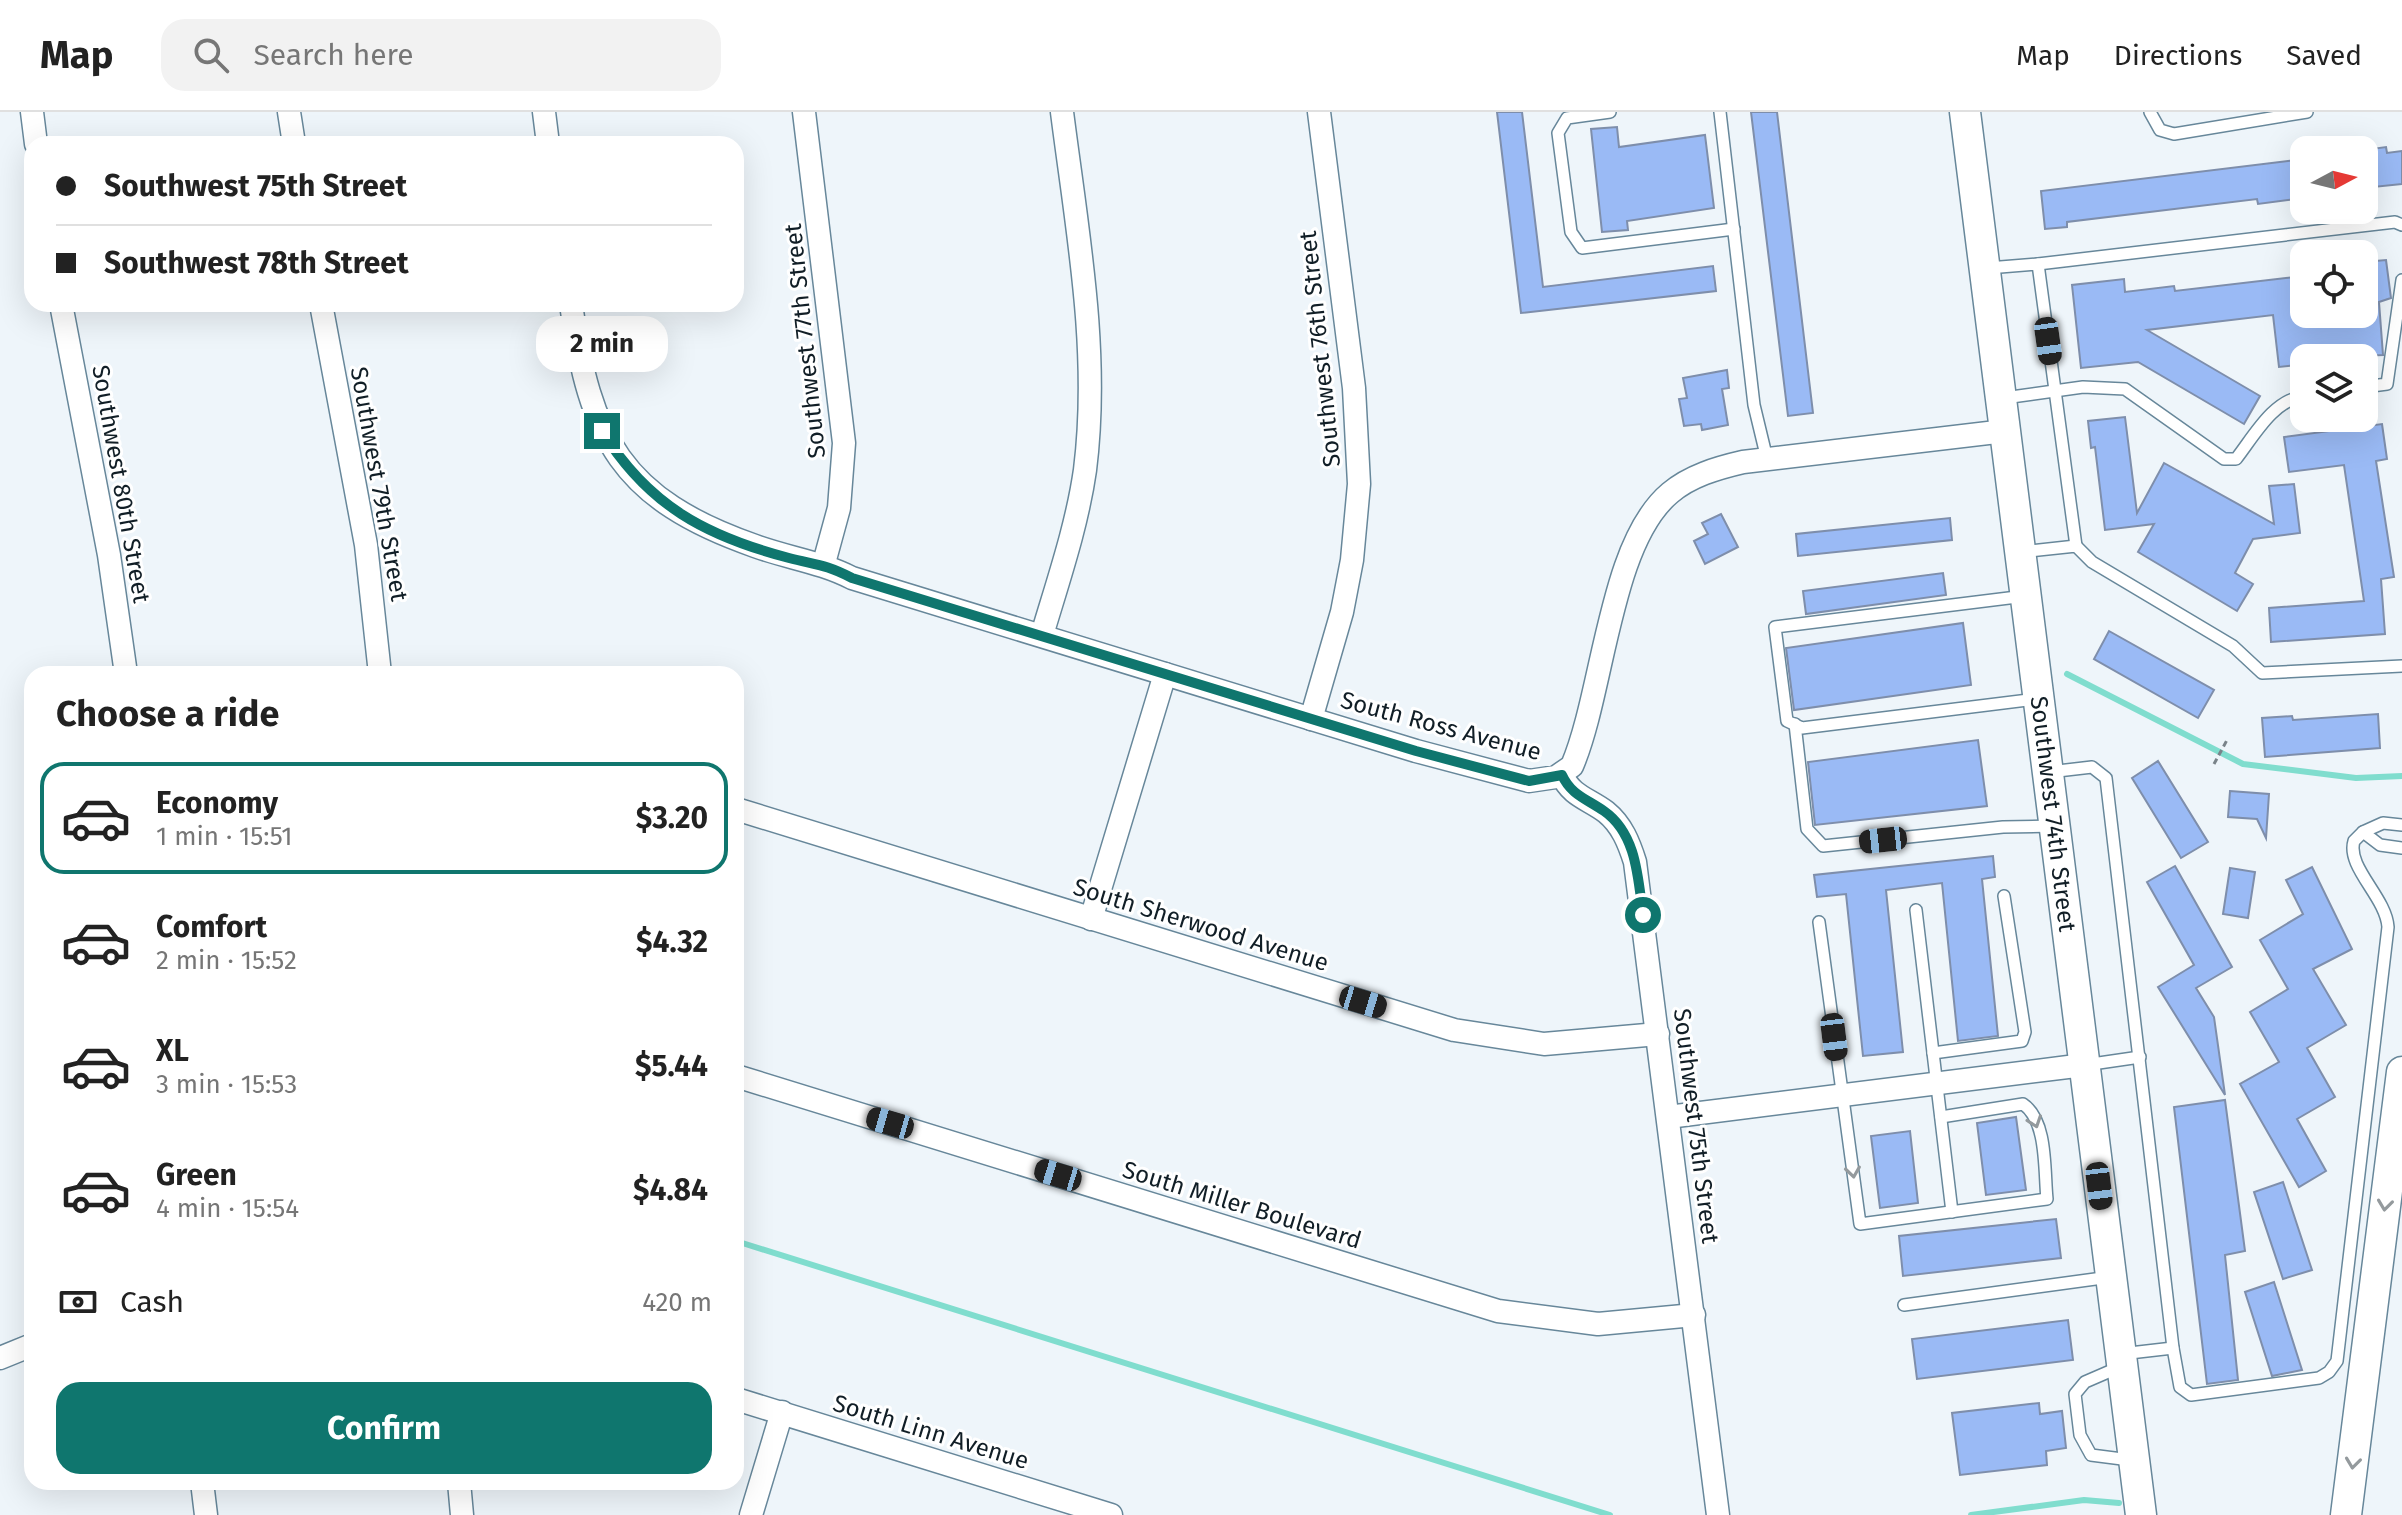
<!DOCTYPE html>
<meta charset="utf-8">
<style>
:root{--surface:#fff;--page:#f2f2f2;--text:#222;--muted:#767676;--line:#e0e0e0;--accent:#0f766e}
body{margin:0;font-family:"Fira Sans",sans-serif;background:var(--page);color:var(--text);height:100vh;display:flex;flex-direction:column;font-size:30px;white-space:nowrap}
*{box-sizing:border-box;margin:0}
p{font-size:26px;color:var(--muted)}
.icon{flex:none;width:44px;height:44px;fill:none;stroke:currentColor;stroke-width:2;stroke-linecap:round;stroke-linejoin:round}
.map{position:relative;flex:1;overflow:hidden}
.panel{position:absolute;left:24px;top:554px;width:720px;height:824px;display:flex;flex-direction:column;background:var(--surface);border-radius:24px;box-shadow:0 8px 32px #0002}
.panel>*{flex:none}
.banner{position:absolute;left:24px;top:24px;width:720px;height:176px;border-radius:24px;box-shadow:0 8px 32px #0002;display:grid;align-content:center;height:176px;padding:0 32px;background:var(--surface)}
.needle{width:52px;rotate:83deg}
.buttons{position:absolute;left:2290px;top:24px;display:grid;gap:16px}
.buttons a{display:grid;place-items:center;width:88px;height:88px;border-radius:16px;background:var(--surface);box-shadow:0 8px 32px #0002;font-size:40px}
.end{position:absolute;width:36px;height:36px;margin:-18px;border:10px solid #0f766e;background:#fff;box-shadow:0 0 0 4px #fff}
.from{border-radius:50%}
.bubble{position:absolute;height:56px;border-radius:24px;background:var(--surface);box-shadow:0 8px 32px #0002;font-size:26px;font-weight:700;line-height:56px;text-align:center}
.car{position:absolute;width:24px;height:48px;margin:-24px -12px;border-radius:10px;box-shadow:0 0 6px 2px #0007;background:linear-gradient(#222 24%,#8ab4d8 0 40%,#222 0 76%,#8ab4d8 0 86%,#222 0)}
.banner b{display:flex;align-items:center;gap:28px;height:76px;font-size:30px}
.banner b+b{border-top:2px solid var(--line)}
.banner i{width:20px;height:20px;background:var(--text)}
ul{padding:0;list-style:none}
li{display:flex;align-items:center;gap:24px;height:112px;margin:0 16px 12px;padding:0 16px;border:4px solid transparent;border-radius:24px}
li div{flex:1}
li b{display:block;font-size:30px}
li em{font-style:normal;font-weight:700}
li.current{border-color:var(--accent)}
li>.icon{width:72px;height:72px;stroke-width:1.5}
h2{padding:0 32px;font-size:36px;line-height:96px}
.pay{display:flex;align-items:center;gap:20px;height:88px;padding:0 32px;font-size:30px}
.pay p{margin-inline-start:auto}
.primary-button{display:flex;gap:16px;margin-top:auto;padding:16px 32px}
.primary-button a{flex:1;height:92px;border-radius:24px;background:var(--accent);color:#fff;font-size:32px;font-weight:700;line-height:92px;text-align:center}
header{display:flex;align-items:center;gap:48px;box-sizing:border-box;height:112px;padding:0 40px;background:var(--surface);border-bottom:2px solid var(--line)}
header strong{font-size:38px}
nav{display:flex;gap:44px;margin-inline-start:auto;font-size:28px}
.search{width:560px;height:72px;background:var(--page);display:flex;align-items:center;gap:20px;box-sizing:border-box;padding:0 28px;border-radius:24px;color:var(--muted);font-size:30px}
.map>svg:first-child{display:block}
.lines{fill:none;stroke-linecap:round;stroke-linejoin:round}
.stream{stroke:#80ddce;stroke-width:6}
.building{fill:#9abaf5;stroke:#7e8eab;stroke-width:2}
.lane-casing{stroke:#67879a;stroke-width:14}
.street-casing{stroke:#67879a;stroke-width:25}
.secondary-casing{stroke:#67879a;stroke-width:33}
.path{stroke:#798389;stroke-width:3;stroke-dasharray:6 4;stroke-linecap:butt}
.lane{stroke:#fff;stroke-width:11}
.street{stroke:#fff;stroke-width:22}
.secondary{stroke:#fff;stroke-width:30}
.oneway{stroke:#949a9d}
.route{stroke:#0f766e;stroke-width:10}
.labels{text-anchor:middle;stroke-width:6;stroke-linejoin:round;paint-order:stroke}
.street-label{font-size:24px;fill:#111e26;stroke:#fff}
</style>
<header>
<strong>Map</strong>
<div class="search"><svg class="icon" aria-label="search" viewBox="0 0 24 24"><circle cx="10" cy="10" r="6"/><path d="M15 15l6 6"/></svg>Search here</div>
<nav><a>Map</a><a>Directions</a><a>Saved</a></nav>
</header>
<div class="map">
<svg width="2402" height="1403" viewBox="0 0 2402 1403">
<rect width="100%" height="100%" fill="#eef5fa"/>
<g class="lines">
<g class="stream">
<polyline points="2067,562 2243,652 2356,666 2402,664"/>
<polyline points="736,1129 1610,1403"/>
<polyline points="1971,1403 2084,1388 2119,1391"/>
</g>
</g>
<g class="building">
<polygon points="1497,0 1522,0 1543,175 1713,154 1716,179 1521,201"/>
<polygon points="1751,0 1777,0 1813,301 1788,304"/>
<polygon points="1617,15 1619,35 1705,23 1714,96 1627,109 1628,118 1602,120 1591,17"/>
<polygon points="2386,35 2387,41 2402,39 2402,72 2364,76 2364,38"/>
<polygon points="2304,47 2304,86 2258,92 2257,87 2067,110 2067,115 2045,117 2041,79"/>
<polygon points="2386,148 2391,186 2379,190 2383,243 2304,246 2304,252 2279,255 2273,203 2147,218 2260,284 2244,312 2138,250 2081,256 2072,173 2124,167 2125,180 2174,174 2175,179 2304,164 2304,214 2364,207 2364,150"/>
<polygon points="1727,258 1729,276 1722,277 1728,313 1702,318 1701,312 1684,314 1679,287 1687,286 1683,266"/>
<polygon points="2125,305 2137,401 2164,351 2274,412 2269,374 2294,372 2300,421 2253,427 2235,461 2253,472 2237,499 2138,440 2154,412 2105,418 2095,335 2091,336 2088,309"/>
<polygon points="2382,312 2387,347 2376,349 2394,465 2381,467 2385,522 2271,530 2269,496 2364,489 2344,353 2289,360 2284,325"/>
<polygon points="1721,402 1738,435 1705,452 1694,429 1708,422 1702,411"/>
<polygon points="1950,406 1952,428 1798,444 1796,422"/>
<polygon points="1943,461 1946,483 1806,502 1803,479"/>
<polygon points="1963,511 1971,573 1794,598 1786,536"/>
<polygon points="2109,519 2214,578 2198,606 2094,547"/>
<polygon points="2378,602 2380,636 2265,645 2262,606 2292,604 2293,608"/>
<polygon points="1978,628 1987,694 1815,713 1808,650"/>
<polygon points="2158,649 2208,730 2181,746 2132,666"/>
<polygon points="2230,679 2269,682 2266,726 2257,707 2228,705"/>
<polygon points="1993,744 1995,765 1982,767 1998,924 1958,929 1942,771 1886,778 1903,940 1863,944 1846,782 1817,785 1814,763"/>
<polygon points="2175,754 2232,855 2196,876 2214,905 2225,983 2158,875 2194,853 2147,770"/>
<polygon points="2312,755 2352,837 2313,857 2346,913 2307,936 2335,985 2297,1007 2326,1059 2299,1075 2240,972 2279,950 2250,900 2288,877 2260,828 2303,802 2286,768"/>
<polygon points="2230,756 2255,760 2248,806 2223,802"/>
<polygon points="2225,988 2245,1139 2225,1143 2238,1268 2207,1272 2174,995"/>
<polygon points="2016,1005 2026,1078 1986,1083 1977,1011"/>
<polygon points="1910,1019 1918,1091 1880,1096 1871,1024"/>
<polygon points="2283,1070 2312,1158 2283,1167 2254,1080"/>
<polygon points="2056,1107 2061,1146 1903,1164 1899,1124"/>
<polygon points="2274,1170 2302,1258 2272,1264 2245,1180"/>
<polygon points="2068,1208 2073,1248 1917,1267 1912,1227"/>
<polygon points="2039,1291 2040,1302 2062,1299 2066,1336 2046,1339 2047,1353 1960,1363 1952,1301"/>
</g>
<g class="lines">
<g class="lane-casing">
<g id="lane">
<polyline points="1610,0 1567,6 1558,21 1571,120 1582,136 1734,117"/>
<polyline points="1720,0 1754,293 1767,347"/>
<polyline points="2150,0 2160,18 2174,22 2307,0"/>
<polyline points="2038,152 2395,110 2402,113"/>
<polyline points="1988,156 2038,152 2076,434"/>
<polyline points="2364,275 2387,272 2402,168"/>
<path d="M 2004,286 L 2083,275 L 2125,277 L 2224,347 L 2236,347 C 2254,324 2273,288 2304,284"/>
<polyline points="2021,440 2076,434 2092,450 2233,534 2262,561 2402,554"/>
<polyline points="2025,484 1775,515 1787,609 1802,616 2036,587"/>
<polyline points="1795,612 1807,717 1823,734 2003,715 2054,714"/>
<path d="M 2049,660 L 2092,655 L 2106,666 L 2173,1236 L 2180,1275 L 2191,1283 L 2319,1266 L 2329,1260 L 2337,1249 L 2388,815 C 2386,785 2346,755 2354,729 L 2363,720"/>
<polyline points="2402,713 2383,711 2363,720 2380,733 2402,736"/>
<polyline points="1916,798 1952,1100"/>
<path d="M 1819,810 L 1860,1112 L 2047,1087 C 2044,1060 2048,1009 2023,992 L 1941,1005"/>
<polyline points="1933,941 2022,929 2025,920 2004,784"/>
<polyline points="2085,953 2140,945"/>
<polyline points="1904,1193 2110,1165"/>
<polyline points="2121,1242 2173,1236"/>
<polyline points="2122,1254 2085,1270 2075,1282 2080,1323 2091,1343 2130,1348"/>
</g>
</g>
<g class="street-casing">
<g id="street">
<polyline points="32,0 36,32"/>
<polyline points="289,0 294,32"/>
<polyline points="544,0 548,32"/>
<polyline points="804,0 844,331 839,396 824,451"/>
<polyline points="61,192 109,443 126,562"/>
<polyline points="321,192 366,433 380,562"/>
<path d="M 571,192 C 590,327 621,387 755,434 C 788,446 821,450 852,466 L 1416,639 L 1529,669 L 1556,665 L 1572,654 C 1604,579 1609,432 1670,381 C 1690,364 1717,356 1743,350 L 2005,319"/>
<path d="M 1042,523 C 1058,469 1077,414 1085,358 C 1100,239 1077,118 1062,0"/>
<polyline points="1311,607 1342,500 1352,448 1359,372 1354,276 1319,0"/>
<path d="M 1562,663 C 1571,684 1589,687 1606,700 C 1622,713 1629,731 1635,750 L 1718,1403"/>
<polyline points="736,697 1454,918 1544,932 1658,922"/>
<polyline points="1091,807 1165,562"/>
<polyline points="736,964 1498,1199 1598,1212 1694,1203"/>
<polyline points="1668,1005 2084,953"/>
<polyline points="0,1246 32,1233"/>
<polyline points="736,1287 1111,1403"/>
<polyline points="202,1370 206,1403"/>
<polyline points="459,1370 462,1403"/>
<polyline points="751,1403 782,1300"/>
</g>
</g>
<g class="secondary-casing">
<g id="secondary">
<polyline points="1965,0 2141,1403"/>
<polyline points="2346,1403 2402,960"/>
</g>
</g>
<polyline class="path" points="2214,652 2227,628"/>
<use href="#lane" class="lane"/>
<use href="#street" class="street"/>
<use href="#secondary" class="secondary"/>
</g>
<defs><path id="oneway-chevron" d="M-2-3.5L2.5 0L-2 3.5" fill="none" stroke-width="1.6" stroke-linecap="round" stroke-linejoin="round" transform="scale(2)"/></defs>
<g class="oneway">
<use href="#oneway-chevron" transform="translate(2035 1010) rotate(71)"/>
<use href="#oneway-chevron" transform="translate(1853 1060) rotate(82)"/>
<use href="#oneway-chevron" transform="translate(2385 1093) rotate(97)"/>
<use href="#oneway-chevron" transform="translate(2353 1351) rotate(97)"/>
</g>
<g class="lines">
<path class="route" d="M 602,319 C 648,393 705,424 789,446 C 816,453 825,452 852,466 L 1416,639 L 1529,669 L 1562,663 C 1571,683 1587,687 1604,699 C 1637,722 1638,767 1643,803"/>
</g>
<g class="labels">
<g class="street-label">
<text transform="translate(805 229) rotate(-96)" y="8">Southwest 77th Street</text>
<text transform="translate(1320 237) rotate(-96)" y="8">Southwest 76th Street</text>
<text transform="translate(121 372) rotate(80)" y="8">Southwest 80th Street</text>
<text transform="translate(379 372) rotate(80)" y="8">Southwest 79th Street</text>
<text transform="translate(1441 614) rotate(15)" y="8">South Ross Avenue</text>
<text transform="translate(2053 702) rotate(83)" y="8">Southwest 74th Street</text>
<text transform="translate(1201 813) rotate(17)" y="8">South Sherwood Avenue</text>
<text transform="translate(1696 1014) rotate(83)" y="8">Southwest 75th Street</text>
<text transform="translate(1242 1093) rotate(17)" y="8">South Miller Boulevard</text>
<text transform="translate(931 1320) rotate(17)" y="8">South Linn Avenue</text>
</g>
</g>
</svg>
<div class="buttons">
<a><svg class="needle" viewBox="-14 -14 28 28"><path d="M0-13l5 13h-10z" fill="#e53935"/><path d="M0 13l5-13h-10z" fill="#767676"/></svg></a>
<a><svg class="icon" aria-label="locate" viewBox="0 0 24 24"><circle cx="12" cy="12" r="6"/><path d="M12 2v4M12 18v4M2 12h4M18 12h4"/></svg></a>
<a><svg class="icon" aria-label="layers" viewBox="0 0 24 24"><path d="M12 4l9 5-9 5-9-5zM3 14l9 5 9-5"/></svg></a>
</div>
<i class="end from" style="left:1643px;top:803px"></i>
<i class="end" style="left:602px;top:319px"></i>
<div class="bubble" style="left:536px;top:204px;width:132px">2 min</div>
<i class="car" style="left:2048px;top:229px;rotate:172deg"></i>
<i class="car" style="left:1883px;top:728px;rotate:264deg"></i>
<i class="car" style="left:1363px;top:890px;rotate:107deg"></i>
<i class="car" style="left:1834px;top:925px;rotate:173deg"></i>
<i class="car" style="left:890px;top:1011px;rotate:286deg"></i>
<i class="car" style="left:1058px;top:1063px;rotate:287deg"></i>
<i class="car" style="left:2099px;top:1074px;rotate:173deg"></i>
<div class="banner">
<b><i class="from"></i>Southwest 75th Street</b>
<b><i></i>Southwest 78th Street</b>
</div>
<section class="panel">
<h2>Choose a ride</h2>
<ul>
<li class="current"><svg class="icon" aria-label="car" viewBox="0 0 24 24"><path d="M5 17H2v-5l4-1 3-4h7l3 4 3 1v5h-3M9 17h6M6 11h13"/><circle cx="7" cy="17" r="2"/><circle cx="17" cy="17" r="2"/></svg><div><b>Economy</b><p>1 min · 15:51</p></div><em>$3.20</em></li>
<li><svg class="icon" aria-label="car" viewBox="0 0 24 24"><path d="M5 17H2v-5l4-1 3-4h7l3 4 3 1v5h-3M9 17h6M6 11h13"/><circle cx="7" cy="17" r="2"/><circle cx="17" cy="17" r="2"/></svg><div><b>Comfort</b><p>2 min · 15:52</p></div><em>$4.32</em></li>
<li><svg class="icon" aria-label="car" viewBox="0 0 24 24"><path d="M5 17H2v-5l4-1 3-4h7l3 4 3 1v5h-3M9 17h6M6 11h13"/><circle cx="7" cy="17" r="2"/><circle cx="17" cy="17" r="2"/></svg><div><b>XL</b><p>3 min · 15:53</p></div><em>$5.44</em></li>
<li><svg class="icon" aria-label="car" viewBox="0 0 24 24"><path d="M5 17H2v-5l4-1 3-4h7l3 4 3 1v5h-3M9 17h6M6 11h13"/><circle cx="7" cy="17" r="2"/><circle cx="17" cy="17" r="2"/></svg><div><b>Green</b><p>4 min · 15:54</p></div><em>$4.84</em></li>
</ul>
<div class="pay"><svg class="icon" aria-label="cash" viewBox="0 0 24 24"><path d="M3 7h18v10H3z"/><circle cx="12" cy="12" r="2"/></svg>Cash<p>420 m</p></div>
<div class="primary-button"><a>Confirm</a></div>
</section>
</div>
